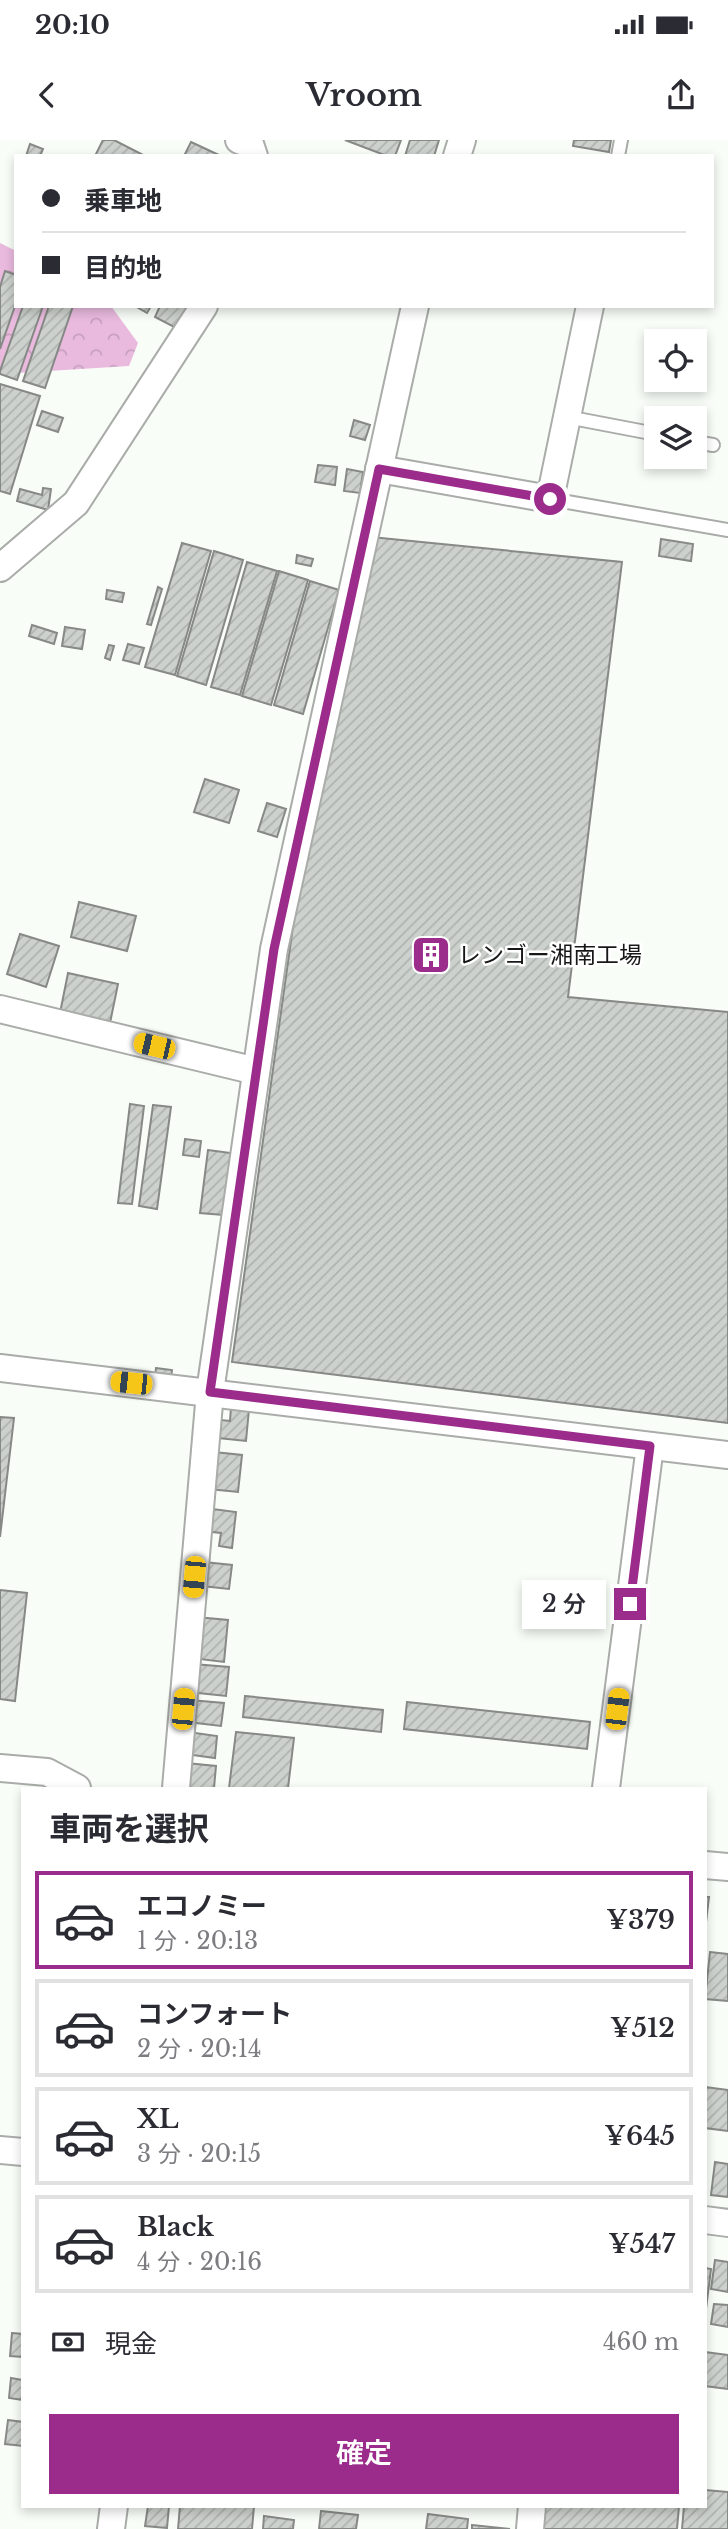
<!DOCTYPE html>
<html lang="ja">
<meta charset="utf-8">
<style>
:root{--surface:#fff;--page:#f7f7f7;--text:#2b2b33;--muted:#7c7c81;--line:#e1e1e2;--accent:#9b2c8b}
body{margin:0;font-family:"Libre Baskerville","Noto Sans JP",serif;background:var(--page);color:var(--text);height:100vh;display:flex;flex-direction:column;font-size:26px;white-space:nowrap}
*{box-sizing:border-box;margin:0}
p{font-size:23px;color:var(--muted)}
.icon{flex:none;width:38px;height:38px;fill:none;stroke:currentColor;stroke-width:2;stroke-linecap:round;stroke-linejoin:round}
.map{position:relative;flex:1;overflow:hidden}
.details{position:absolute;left:21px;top:1647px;width:686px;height:721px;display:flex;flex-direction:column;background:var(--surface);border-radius:0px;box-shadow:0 4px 10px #0003}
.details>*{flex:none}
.guide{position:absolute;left:14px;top:14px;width:700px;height:154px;border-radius:0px;box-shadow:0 4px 10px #0003;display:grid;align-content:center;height:154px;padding:0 28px;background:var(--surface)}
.tools{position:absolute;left:644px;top:189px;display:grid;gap:14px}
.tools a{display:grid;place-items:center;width:63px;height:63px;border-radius:0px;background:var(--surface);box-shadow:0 4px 10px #0003;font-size:35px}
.end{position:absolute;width:32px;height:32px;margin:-16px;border:9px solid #9b2c8b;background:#fff;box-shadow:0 0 0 4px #fff}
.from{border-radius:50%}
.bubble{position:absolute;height:49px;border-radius:0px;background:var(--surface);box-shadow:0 4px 10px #0003;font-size:23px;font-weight:600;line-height:49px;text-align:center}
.car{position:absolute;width:21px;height:42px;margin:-21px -10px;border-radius:9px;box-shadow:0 0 5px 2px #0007;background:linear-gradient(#f5c518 24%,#345 0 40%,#f5c518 0 76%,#345 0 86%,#f5c518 0)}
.guide b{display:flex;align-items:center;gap:24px;height:66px;font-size:26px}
.guide b+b{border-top:2px solid var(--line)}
.guide i{width:18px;height:18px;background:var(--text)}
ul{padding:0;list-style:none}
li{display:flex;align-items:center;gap:21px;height:98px;margin:0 14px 10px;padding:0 14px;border:4px solid var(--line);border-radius:0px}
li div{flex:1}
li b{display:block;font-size:26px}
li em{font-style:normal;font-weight:600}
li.current{border-color:var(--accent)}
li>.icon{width:63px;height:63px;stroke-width:1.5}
h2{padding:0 28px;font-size:32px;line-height:84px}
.pay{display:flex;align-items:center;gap:18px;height:77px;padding:0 28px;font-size:26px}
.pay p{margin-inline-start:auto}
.primary-button{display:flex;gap:14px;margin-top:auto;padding:14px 28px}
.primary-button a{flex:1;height:80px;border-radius:0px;background:var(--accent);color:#fff;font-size:28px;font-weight:600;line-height:80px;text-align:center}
.status{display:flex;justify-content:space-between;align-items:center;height:49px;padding:0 35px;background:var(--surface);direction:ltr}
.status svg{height:19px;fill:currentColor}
header{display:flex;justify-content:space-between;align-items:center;height:91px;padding:0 28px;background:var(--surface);font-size:32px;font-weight:600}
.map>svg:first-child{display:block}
.forest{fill:url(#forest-crowns)}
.building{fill:url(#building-hatch);stroke:#868985;stroke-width:2}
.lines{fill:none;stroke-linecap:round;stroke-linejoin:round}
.service-casing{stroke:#a9aca8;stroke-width:16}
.minor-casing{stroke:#a9aca8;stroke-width:30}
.service{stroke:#fff;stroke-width:12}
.minor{stroke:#fff;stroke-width:26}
.route{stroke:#9b2c8b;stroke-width:9}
.labels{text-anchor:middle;stroke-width:5;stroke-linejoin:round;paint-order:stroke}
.poi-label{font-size:23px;fill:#161716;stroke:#fff;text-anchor:start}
</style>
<div class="status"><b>20:10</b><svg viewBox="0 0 49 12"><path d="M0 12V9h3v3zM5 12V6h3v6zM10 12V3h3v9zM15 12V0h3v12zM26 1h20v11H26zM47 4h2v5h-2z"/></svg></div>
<header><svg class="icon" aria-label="back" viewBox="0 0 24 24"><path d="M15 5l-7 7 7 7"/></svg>Vroom<svg class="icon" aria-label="share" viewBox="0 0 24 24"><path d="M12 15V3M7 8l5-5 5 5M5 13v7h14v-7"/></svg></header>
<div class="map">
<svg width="728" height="2389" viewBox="0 0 728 2389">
<defs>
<pattern id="forest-crowns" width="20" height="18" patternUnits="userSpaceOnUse" patternTransform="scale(1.75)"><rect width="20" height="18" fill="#e9bade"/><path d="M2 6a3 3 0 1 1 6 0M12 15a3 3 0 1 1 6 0" fill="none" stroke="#c79fbe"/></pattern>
<pattern id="building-hatch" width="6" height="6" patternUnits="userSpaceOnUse" patternTransform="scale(1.75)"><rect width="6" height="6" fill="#cdd1cd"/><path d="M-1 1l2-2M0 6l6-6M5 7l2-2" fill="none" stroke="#afb3af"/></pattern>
</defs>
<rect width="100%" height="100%" fill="#f9fdf8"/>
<polygon class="forest" points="0,103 16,111 16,166 111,166 138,203 129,226 0,234"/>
<g class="building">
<polygon points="103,0 114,0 145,16 95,16"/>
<polygon points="345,0 401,0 395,16 387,16"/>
<polygon points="410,0 439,0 434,16 405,16"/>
<polygon points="574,0 611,0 609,12 573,6"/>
<polygon points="191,2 221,16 184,16"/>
<polygon points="30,4 43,9 40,16 26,16"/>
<polygon points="5,131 16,135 16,163 0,209 0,147"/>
<polygon points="23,166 43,166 17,240 0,234 0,231"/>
<polygon points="49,166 73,166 45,248 23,241"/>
<polygon points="135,166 151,166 147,173"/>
<polygon points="160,166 188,166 176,188 155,177"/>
<polygon points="0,244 40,256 10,354 0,351"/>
<polygon points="42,271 63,278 58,292 37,285"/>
<polygon points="354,280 370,285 365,300 350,296"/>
<polygon points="318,325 337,327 335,345 315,342"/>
<polygon points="347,329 363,332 360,353 344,351"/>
<polygon points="43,348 51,349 48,370 17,361 20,349 42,355"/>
<polygon points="371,397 622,422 568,857 728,872 728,1283 232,1222 295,772"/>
<polygon points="661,399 693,404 691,421 659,416"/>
<polygon points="182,403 211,411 175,535 145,527"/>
<polygon points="214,411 243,420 206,545 177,536"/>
<polygon points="297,415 313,419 311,426 296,423"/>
<polygon points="247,422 277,431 240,555 211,547"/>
<polygon points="279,431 308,440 271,565 242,556"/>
<polygon points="310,441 339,450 303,574 274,565"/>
<polygon points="158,447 162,449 151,485 147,484"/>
<polygon points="107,450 124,453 122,462 106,459"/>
<polygon points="32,485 57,493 54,504 29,496"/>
<polygon points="65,487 85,490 82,509 62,506"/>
<polygon points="128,504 144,508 139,524 123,520"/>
<polygon points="109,505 114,506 110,520 105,518"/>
<polygon points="205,639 239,650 229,683 194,672"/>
<polygon points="267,663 286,669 277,697 258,691"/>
<polygon points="79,762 136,776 127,811 71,797"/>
<polygon points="20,794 59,806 46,847 7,834"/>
<polygon points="68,833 118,844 110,883 60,873"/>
<polygon points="130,964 144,966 132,1064 118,1063"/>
<polygon points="153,965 171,967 157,1069 139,1066"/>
<polygon points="185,999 201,1001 199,1017 183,1015"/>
<polygon points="208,1010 231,1013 223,1075 200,1073"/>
<polygon points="156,1228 172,1230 171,1238 155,1236"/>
<polygon points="231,1267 249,1269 246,1301 209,1297 211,1279 230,1281"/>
<polygon points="0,1277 14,1278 0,1397"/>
<polygon points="214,1312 242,1315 238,1352 209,1349"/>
<polygon points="205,1368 236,1372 232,1408 219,1406 221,1393 203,1391"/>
<polygon points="204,1422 232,1425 229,1449 202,1446"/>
<polygon points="0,1450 27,1453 15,1561 0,1559"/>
<polygon points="196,1477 228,1480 224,1522 191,1518"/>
<polygon points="193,1524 229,1527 226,1556 189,1552"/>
<polygon points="245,1556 383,1570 381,1592 243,1577"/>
<polygon points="190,1560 224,1563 221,1586 188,1582"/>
<polygon points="407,1562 590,1582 587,1609 404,1589"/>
<polygon points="188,1592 217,1596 215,1618 185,1614"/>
<polygon points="236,1592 294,1598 288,1648 229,1648"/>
<polygon points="186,1623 216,1626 214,1648 183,1648"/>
<polygon points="705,1757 709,1757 705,1791"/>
<polygon points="710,1812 728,1814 728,1861 705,1859"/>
<polygon points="705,1947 728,1950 728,1991 705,1988"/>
<polygon points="715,2022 728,2024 728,2057 711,2055"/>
<polygon points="715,2120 728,2122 728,2152 711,2149"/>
<polygon points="705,2128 711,2129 705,2177"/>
<polygon points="714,2164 728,2165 728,2187 711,2184"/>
<polygon points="12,2193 23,2194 23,2217 10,2216"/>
<polygon points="705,2212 728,2215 728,2249 705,2246"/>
<polygon points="11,2238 23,2240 23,2260 9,2258"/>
<polygon points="8,2280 23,2282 23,2306 5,2304"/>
<polygon points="705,2350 728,2352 728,2389 682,2389 684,2366 705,2366"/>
<polygon points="148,2366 169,2366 167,2388 145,2386"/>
<polygon points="180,2366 254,2366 252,2389 178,2389"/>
<polygon points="542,2366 679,2366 677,2389 540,2389"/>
<polygon points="321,2371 358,2375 356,2389 319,2389"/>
<polygon points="428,2374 468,2379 467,2389 426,2389"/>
<polygon points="264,2376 294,2380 293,2389 263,2389"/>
<polygon points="472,2385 510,2389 472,2389"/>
</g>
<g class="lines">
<g class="service-casing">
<g id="service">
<polyline points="618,16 621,0"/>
<polyline points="567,277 656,294"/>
<polyline points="695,302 713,305"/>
<polyline points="550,359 728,390"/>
</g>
</g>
<g class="minor-casing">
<g id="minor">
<polyline points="239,0 250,4 254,16"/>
<polyline points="457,16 462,0"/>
<polyline points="379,329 550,359 590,166"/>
<polyline points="0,428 76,363 204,166"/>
<polyline points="0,869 256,931"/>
<polyline points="0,1228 728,1315"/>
<polyline points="0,1628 47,1632 77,1648"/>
<polyline points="176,1648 210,1252 274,809 415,166"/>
<polyline points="606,1648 650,1306"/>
<polyline points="705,1725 728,1727"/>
<polyline points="0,2010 23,2012"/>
<polyline points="705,2080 728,2083"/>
<polyline points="111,2389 114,2366"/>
<polyline points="530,2389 532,2366"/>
</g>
</g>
<use href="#service" class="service"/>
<use href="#minor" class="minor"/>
</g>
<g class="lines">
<polyline class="route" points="550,359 379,329 274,809 210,1252 650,1306 630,1464"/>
</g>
<defs>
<g id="building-square" transform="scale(2.0125)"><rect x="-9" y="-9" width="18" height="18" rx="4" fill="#9b2c8b" stroke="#fff"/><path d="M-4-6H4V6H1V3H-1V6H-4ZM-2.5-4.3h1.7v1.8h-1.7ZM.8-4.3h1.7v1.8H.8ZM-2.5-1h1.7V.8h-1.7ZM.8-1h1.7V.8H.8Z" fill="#fff"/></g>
</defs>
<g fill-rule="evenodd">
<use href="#building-square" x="431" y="815"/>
</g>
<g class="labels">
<g class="poi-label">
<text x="458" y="823">レンゴー湘南工場</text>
</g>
</g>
</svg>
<div class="tools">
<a><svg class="icon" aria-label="locate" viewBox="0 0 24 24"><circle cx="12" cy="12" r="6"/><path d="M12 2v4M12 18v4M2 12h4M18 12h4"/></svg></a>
<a><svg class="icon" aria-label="layers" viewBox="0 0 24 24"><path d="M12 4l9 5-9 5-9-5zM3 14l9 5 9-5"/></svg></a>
</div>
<i class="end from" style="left:550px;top:359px"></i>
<i class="end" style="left:630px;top:1464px"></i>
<div class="bubble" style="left:522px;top:1440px;width:84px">2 分</div>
<i class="car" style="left:154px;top:906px;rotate:283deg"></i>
<i class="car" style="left:131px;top:1243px;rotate:276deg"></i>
<i class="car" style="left:194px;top:1437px;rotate:185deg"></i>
<i class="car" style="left:183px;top:1569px;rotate:5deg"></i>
<i class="car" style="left:617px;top:1569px;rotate:7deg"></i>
<div class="guide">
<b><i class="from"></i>乗車地</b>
<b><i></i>目的地</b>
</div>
<section class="details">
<h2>車両を選択</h2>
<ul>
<li class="current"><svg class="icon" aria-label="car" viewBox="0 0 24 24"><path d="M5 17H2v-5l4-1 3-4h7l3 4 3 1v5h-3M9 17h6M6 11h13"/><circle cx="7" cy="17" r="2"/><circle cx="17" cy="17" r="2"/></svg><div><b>エコノミー</b><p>1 分 · 20:13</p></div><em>¥379</em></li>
<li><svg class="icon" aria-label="car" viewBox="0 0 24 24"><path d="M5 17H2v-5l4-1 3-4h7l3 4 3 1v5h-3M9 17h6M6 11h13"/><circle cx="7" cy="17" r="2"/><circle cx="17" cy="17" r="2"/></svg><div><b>コンフォート</b><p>2 分 · 20:14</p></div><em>¥512</em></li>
<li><svg class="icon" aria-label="car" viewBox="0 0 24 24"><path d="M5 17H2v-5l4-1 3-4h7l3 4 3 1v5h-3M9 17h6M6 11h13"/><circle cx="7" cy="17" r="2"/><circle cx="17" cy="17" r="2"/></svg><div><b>XL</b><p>3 分 · 20:15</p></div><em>¥645</em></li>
<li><svg class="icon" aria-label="car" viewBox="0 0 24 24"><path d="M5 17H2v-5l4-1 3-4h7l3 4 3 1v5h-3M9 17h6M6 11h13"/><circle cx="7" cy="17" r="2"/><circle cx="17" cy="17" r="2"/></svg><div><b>Black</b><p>4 分 · 20:16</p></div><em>¥547</em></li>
</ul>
<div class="pay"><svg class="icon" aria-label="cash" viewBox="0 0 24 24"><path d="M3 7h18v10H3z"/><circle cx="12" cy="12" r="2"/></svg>現金<p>460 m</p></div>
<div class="primary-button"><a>確定</a></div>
</section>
</div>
